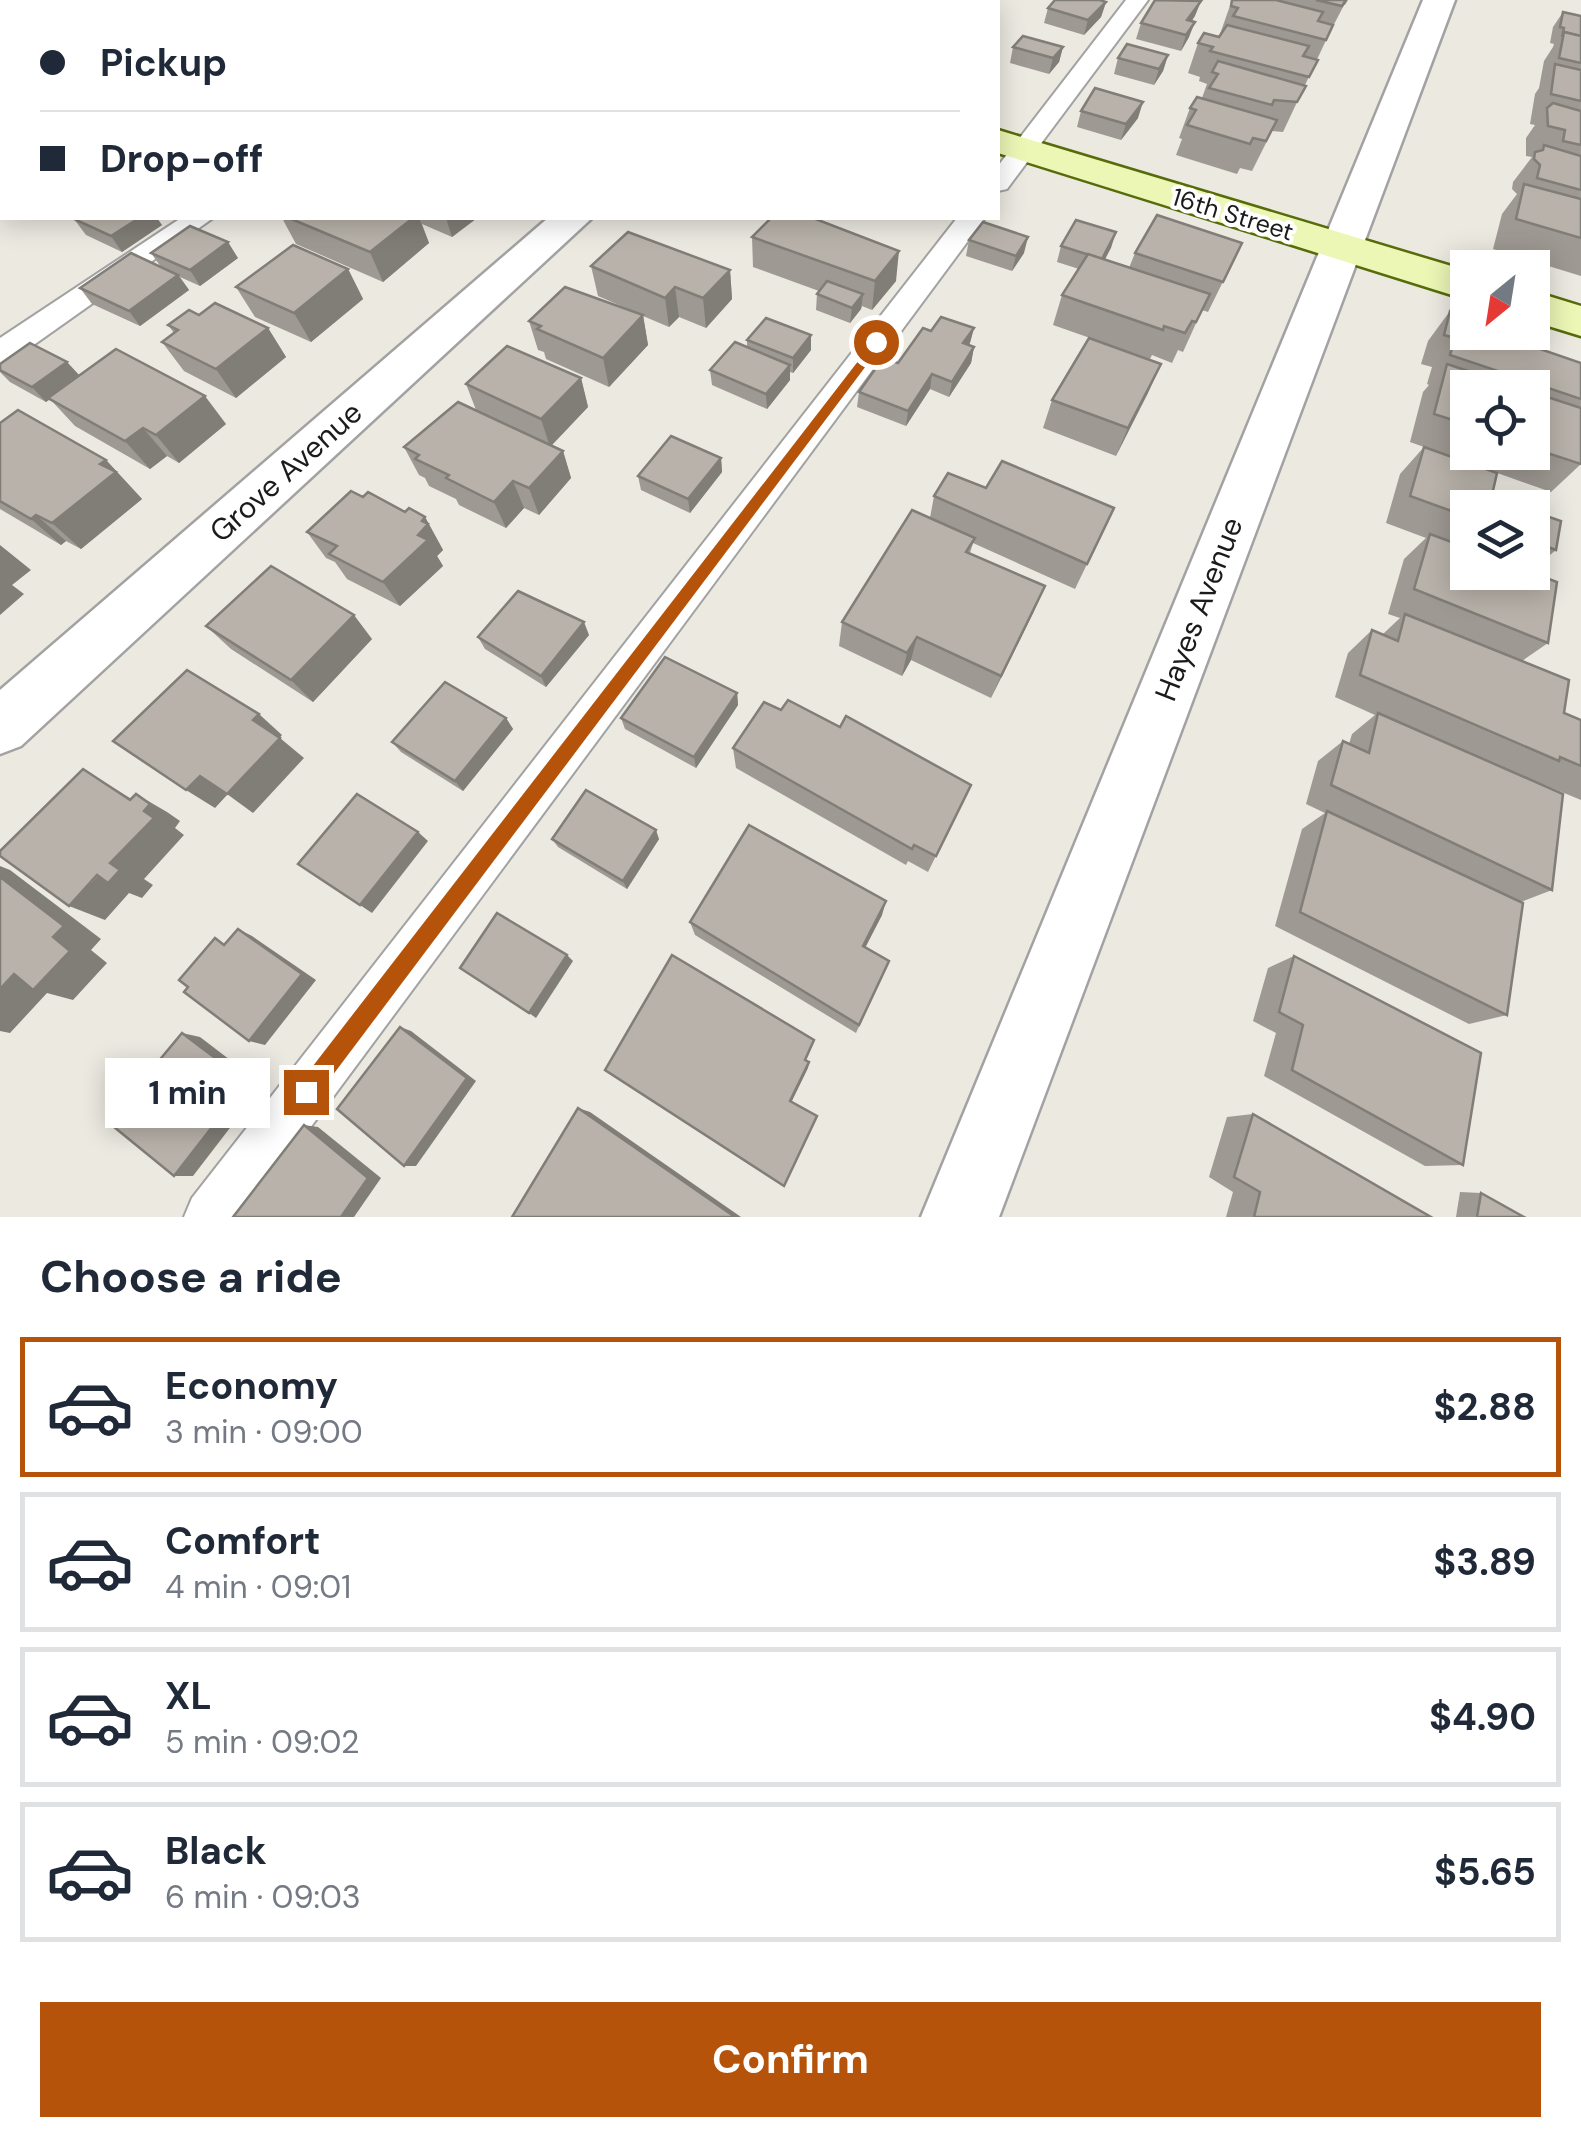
<!DOCTYPE html>
<meta charset="utf-8">
<style>
:root{--surface:#fff;--page:#f6f6f7;--text:#1f2937;--muted:#747a83;--line:#e0e1e3;--accent:#b45309}
body{margin:0;font-family:"DM Sans",sans-serif;background:var(--page);color:var(--text);height:100vh;display:flex;flex-direction:column;font-size:38px;white-space:nowrap}
*{box-sizing:border-box;margin:0}
p{font-size:32px;color:var(--muted)}
.icon{flex:none;width:55px;height:55px;fill:none;stroke:currentColor;stroke-width:2;stroke-linecap:round;stroke-linejoin:round}
.map{position:relative;height:1217px;overflow:hidden}
.details{display:flex;flex-direction:column;background:var(--surface);flex:1}
.details>*{flex:none}
.banner{position:absolute;left:0px;top:0px;width:1000px;height:220px;box-shadow:0 5px 25px #0003;display:grid;align-content:center;height:220px;padding:0 40px;background:var(--surface)}
.needle{width:65px;rotate:210deg}
.controls{position:absolute;left:1450px;top:250px;display:grid;gap:20px}
.controls a{display:grid;place-items:center;width:100px;height:100px;border-radius:0px;background:var(--surface);box-shadow:0 5px 25px #0003;font-size:50px}
.end{position:absolute;width:45px;height:45px;margin:-22px;border:12px solid #b45309;background:#fff;box-shadow:0 0 0 5px #fff}
.from{border-radius:50%}
.bubble{position:absolute;height:70px;border-radius:0px;background:var(--surface);box-shadow:0 5px 25px #0003;font-size:32px;font-weight:700;line-height:70px;text-align:center}
.banner b{display:flex;align-items:center;gap:35px;height:95px;font-size:38px}
.banner b+b{border-top:2px solid var(--line)}
.banner i{width:25px;height:25px;background:var(--text)}
ul{padding:0;list-style:none}
li{display:flex;align-items:center;gap:30px;height:140px;margin:0 20px 15px;padding:0 20px;border:5px solid var(--line);border-radius:0px}
li div{flex:1}
li b{display:block;font-size:38px}
li em{font-style:normal;font-weight:700}
li.active{border-color:var(--accent)}
li>.icon{width:90px;height:90px;stroke-width:1.5}
h2{padding:0 40px;font-size:45px;line-height:120px}
.button{display:flex;gap:20px;margin-top:auto;padding:20px 40px}
.button a{flex:1;height:115px;border-radius:0px;background:var(--accent);color:#fff;font-size:40px;font-weight:700;line-height:115px;text-align:center}
.map>svg:first-child{display:block}
.lines{fill:none;stroke-linecap:round;stroke-linejoin:round}
.lane-casing{stroke:#a2a2a2;stroke-width:4}
.street-casing{stroke:#a2a2a2;stroke-width:5}
.secondary-casing{stroke:#566b09;stroke-width:5}
.lane{fill:#fff;fill-rule:evenodd}
.street{fill:#fff;fill-rule:evenodd}
.secondary{fill:#ecf6b5;fill-rule:evenodd}
.wall{fill:#9e9992;fill-rule:evenodd}
.shaded-wall{fill:#817d77}
.building{fill:#b8b2aa;stroke:#817d77;stroke-width:2.5}
.route{fill:#b45309}
.labels{text-anchor:middle;stroke-width:8;stroke-linejoin:round;paint-order:stroke}
.far-street-label{font-size:25px;fill:#1b1b1b;stroke:#fff}
.street-label{font-size:30px;fill:#1b1b1b;stroke:#fff}
</style>
<div class="map">
<svg width="1581" height="1217" viewBox="0 0 1581 1217">
<rect width="100%" height="100%" fill="#ece9e1"/>
<g class="lines">
<g class="lane-casing">
<g id="lane">
<polygon points="1126,0 1148,0 1007,189 998,191 998,166"/>
<polygon points="181,218 213,218 11,361 0,364 0,338"/>
<polygon points="957,218 985,218 244,1217 184,1217 192,1198"/>
</g>
</g>
<g class="street-casing">
<g id="street">
<polygon points="1423,0 1455,0 999,1217 921,1217"/>
<polygon points="548,218 592,218 21,746 0,754 0,690"/>
</g>
</g>
<g class="secondary-casing">
<g id="secondary">
<polygon points="520,0 560,0 561,2 522,2"/>
<polygon points="2,89 2,111 0,112 0,90"/>
<polygon points="998,130 1468,271 1468,300 998,153"/>
<polygon points="1532,291 1581,306 1581,336 1532,321"/>
</g>
</g>
<use href="#lane" class="lane"/>
<use href="#street" class="street"/>
<use href="#secondary" class="secondary"/>
</g>
<g class="wall">
<polygon points="0,0 74,0 69,2 2,2 2,36 0,38"/>
<polygon points="267,0 372,0 368,2 268,2"/>
<polygon points="1232,0 1348,0 1345,5 1344,5 1328,36 1283,132 1272,131 1252,171 1240,168 1237,174 1176,155 1182,139 1179,138 1190,108 1202,98 1207,84 1199,81 1200,77 1188,73 1198,43 1219,37"/>
<polygon points="1201,1 1192,21 1189,37 1181,51 1136,39 1141,23"/>
<polygon points="1106,2 1101,17 1084,35 1044,23 1048,8"/>
<polygon points="1563,12 1581,16 1581,276 1493,249 1502,214 1517,194 1512,189 1513,182 1532,157 1526,156 1526,138 1535,125 1530,124 1535,94 1539,88 1544,61 1553,47 1554,44 1550,43 1553,27"/>
<polygon points="1013,47 1063,47 1059,62 1049,74 1010,63"/>
<polygon points="1168,55 1163,71 1154,85 1114,74 1118,58"/>
<polygon points="1081,111 1138,118 1121,140 1077,127"/>
<polygon points="2,119 2,167 0,166 0,120"/>
<polygon points="282,218 477,218 452,237 422,224 429,243 383,282 296,244"/>
<polygon points="74,219 162,225 122,252 86,235"/>
<polygon points="1116,232 1105,260 1129,268 1135,253 1242,243 1208,312 1202,310 1183,352 1178,350 1172,363 1152,355 1150,359 1053,325 1062,295 1079,269 1057,262 1061,246"/>
<polygon points="752,237 896,281 872,310 862,306 861,309 850,323 816,310 817,294 819,291 753,267"/>
<polygon points="969,240 1024,253 1012,271 966,256"/>
<polygon points="151,253 238,258 200,286 180,277 189,290 140,326 92,304 80,288 161,267"/>
<polygon points="591,266 730,270 732,299 706,328 679,317 669,327 643,316 648,345 609,387 546,359 544,352 538,350 529,321 635,312 598,296"/>
<polygon points="348,269 363,299 311,342 255,317 236,287"/>
<path d="M 1450,311 L 1537,348 L 1581,399 L 1581,464 L 1551,492 L 1458,459 L 1468,508 L 1468,572 L 1548,643 L 1522,661 L 1564,713 L 1581,720 L 1581,800 L 1528,778 L 1552,890 L 1521,902 L 1507,1015 L 1469,1024 L 1275,926 L 1302,829 L 1325,813 L 1306,804 L 1318,761 L 1343,741 L 1349,744 L 1352,734 L 1375,715 L 1335,697 L 1348,653 L 1372,630 L 1383,634 L 1400,618 L 1388,614 L 1404,559 L 1426,538 L 1386,523 L 1400,474 L 1424,447 L 1410,442 L 1423,392 L 1429,385 L 1427,384 L 1432,367 L 1421,364 L 1428,341 ZM 1468,388 L 1532,388 L 1532,452 L 1468,452 Z"/>
<polygon points="199,315 268,328 286,357 236,398 184,371 162,342 174,333 168,325"/>
<polygon points="974,328 969,345 974,347 971,363 949,397 930,389 906,426 857,407 859,392 898,363 931,331"/>
<polygon points="747,340 811,350 793,373 790,372 790,380 767,409 712,385 710,370 747,347"/>
<polygon points="0,364 79,375 226,424 179,463 167,456 150,469 75,426 50,399 46,402 10,382 0,372"/>
<polygon points="1161,364 1116,456 1043,428 1052,400"/>
<polygon points="581,378 588,407 551,446 563,451 571,478 539,515 524,508 506,528 459,505 456,499 429,486 425,478 419,475 404,447 476,410 466,384"/>
<polygon points="0,423 106,460 142,499 81,549 66,541 61,545 0,509"/>
<polygon points="721,458 722,472 690,513 641,490 638,476"/>
<polygon points="986,488 1114,508 1075,589 973,543 970,553 1034,611 991,698 911,660 902,676 839,646 842,622 930,518 934,496"/>
<polygon points="363,497 425,517 443,550 437,556 443,566 400,606 347,579 335,562 326,558 307,532"/>
<polygon points="1532,511 1556,550 1532,570"/>
<polygon points="206,626 372,639 313,702 231,649"/>
<polygon points="589,635 546,687 485,649 478,637"/>
<polygon points="737,693 738,705 696,768 625,729 621,718"/>
<polygon points="781,710 840,727 971,785 928,872 908,861 906,865 736,768 733,748"/>
<polygon points="506,718 513,729 463,791 401,752 392,742"/>
<polygon points="552,839 659,839 627,889 558,847"/>
<polygon points="882,915 865,947 889,961 856,1033 695,935 690,922"/>
<polygon points="1294,956 1463,1165 1425,1166 1264,1076 1276,1033 1253,1021 1268,968"/>
<polygon points="1253,1114 1431,1217 1226,1217 1233,1192 1209,1177 1227,1117"/>
<polygon points="1460,1192 1481,1193 1524,1217 1456,1217"/>
</g>
<g class="shaded-wall">
<polygon points="0,0 15,0 16,2 2,2 2,36 0,38"/>
<polygon points="38,0 74,0 69,2 40,2"/>
<polygon points="312,0 372,0 368,2 310,2"/>
<polygon points="1201,1 1195,16 1182,35 1187,20"/>
<polygon points="1106,2 1101,17 1084,35 1088,20"/>
<polygon points="1195,22 1189,37 1181,51 1186,35"/>
<polygon points="1063,47 1059,62 1049,74 1053,58"/>
<polygon points="1168,55 1163,71 1154,85 1159,69"/>
<polygon points="1143,102 1138,118 1121,140 1126,124"/>
<polygon points="139,218 157,218 162,225 122,252 111,236"/>
<polygon points="413,218 419,218 429,243 383,282 370,252"/>
<polygon points="446,218 477,218 452,237"/>
<polygon points="1116,232 1111,248 1097,274 1102,259"/>
<polygon points="1028,237 1024,253 1012,271 1016,256"/>
<polygon points="228,242 238,258 200,286 190,270"/>
<polygon points="899,251 896,281 872,310 875,281"/>
<polygon points="348,269 363,299 311,342 294,313"/>
<polygon points="730,270 732,299 706,328 703,298"/>
<polygon points="178,275 189,290 140,326 129,311"/>
<polygon points="675,287 679,317 669,327 665,298"/>
<polygon points="863,294 861,309 850,323 852,308"/>
<polygon points="643,315 648,345 609,387 603,358"/>
<polygon points="268,328 286,357 236,398 216,369"/>
<polygon points="974,328 970,343 960,358 963,343"/>
<polygon points="811,335 811,350 793,373 793,358"/>
<polygon points="974,347 971,363 949,397 952,382"/>
<polygon points="67,362 81,377 46,402 32,387"/>
<polygon points="1161,364 1148,393 1116,456 1128,428"/>
<polygon points="790,365 790,380 767,409 766,394"/>
<polygon points="932,374 930,389 906,426 908,411"/>
<polygon points="581,378 588,407 550,447 541,419"/>
<polygon points="205,396 226,424 179,463 156,435"/>
<polygon points="143,428 167,456 150,469 125,441"/>
<polygon points="563,451 571,478 539,515 529,488"/>
<polygon points="721,458 722,472 690,513 688,499"/>
<polygon points="106,460 142,499 81,549 52,523 100,464"/>
<polygon points="513,481 524,508 506,528 494,502"/>
<polygon points="36,515 66,541 61,545 31,519"/>
<polygon points="425,517 443,550 437,556 443,566 400,606 383,582 418,535 422,521"/>
<polygon points="0,545 31,570 12,585 24,594 0,615"/>
<polygon points="1045,586 1034,611 991,698 1001,676"/>
<polygon points="354,615 372,639 313,702 291,680"/>
<polygon points="584,622 589,635 546,687 541,676"/>
<polygon points="917,637 911,660 902,676 907,653"/>
<polygon points="737,693 738,705 696,768 694,757"/>
<polygon points="259,714 282,735 277,741 253,720"/>
<polygon points="506,718 513,729 463,791 455,781"/>
<polygon points="280,738 304,758 253,813 227,794"/>
<polygon points="83,769 146,808 136,794 167,812 180,821 175,828 184,835 144,879 153,885 142,898 129,893 105,920 69,906 110,863 130,800"/>
<polygon points="200,776 227,795 215,808 186,790"/>
<polygon points="656,830 659,839 627,889 623,881"/>
<polygon points="418,832 428,841 372,913 360,905"/>
<polygon points="0,866 10,870 101,939 91,950 107,963 73,1000 47,993 10,1033 0,1031 0,989 53,937 0,877"/>
<polygon points="886,901 882,915 860,958 863,946"/>
<polygon points="238,929 252,936 316,980 265,1045 249,1041"/>
<polygon points="567,955 573,961 536,1018 529,1013"/>
<polygon points="400,1027 411,1031 476,1081 416,1166 404,1166"/>
<polygon points="182,1033 200,1037 263,1085 193,1176 174,1176"/>
<polygon points="809,1062 808,1068 790,1105 790,1101"/>
<polygon points="578,1108 590,1112 741,1217 735,1217"/>
<polygon points="304,1125 318,1127 381,1178 354,1217 341,1217"/>
</g>
<g class="building">
<polygon points="238,0 251,0 258,2 232,2"/>
<polygon points="852,0 881,1 882,0 974,0 971,2 849,2"/>
<polygon points="1055,0 1100,0 1106,2 1088,20 1048,8"/>
<polygon points="1155,0 1201,1 1187,20 1195,22 1186,35 1141,23"/>
<polygon points="1232,0 1276,0 1323,12 1318,21 1333,25 1326,40 1233,16 1238,8 1231,6"/>
<polygon points="1316,0 1346,0 1342,6"/>
<polygon points="1563,12 1581,16 1581,36 1564,32 1562,37 1564,28 1560,27"/>
<polygon points="1227,25 1309,46 1303,56 1318,60 1309,77 1210,51 1213,47 1198,43 1204,33 1219,37"/>
<polygon points="1564,32 1581,36 1581,63 1559,58"/>
<polygon points="1023,36 1063,47 1053,58 1013,47"/>
<polygon points="1127,44 1168,55 1159,69 1118,58"/>
<polygon points="1218,61 1306,86 1297,102 1274,100 1272,105 1209,88 1218,74 1212,72"/>
<polygon points="1555,64 1581,70 1581,101 1551,94"/>
<polygon points="1095,88 1143,102 1126,124 1081,111"/>
<polygon points="1197,97 1277,120 1266,141 1253,138 1250,144 1187,125 1196,110 1190,108"/>
<polygon points="1553,103 1581,111 1581,145 1563,141 1565,130 1548,126 1547,108"/>
<polygon points="2,119 2,147 0,146 0,120"/>
<polygon points="1544,145 1581,156 1581,190 1537,178 1540,165 1534,159 1535,152 1543,150"/>
<polygon points="1524,184 1581,199 1581,238 1516,219"/>
<polygon points="1157,215 1242,243 1223,282 1135,253"/>
<polygon points="76,218 139,218 111,236 74,219"/>
<polygon points="289,218 413,218 370,252"/>
<polygon points="771,218 813,218 899,251 875,281 752,237"/>
<polygon points="1076,220 1116,232 1102,259 1061,246"/>
<polygon points="983,222 1028,237 1016,256 969,240"/>
<polygon points="190,226 228,242 190,270 151,253"/>
<polygon points="628,232 730,270 703,298 675,287 665,298 591,266"/>
<polygon points="293,245 348,269 294,313 236,287"/>
<polygon points="131,253 178,275 129,311 80,288"/>
<polygon points="1088,254 1210,294 1196,322 1192,321 1185,333 1164,326 1163,330 1062,295"/>
<polygon points="827,281 863,294 852,308 817,294"/>
<polygon points="565,287 643,315 603,358 537,329 541,326 529,321"/>
<polygon points="215,303 268,328 216,369 162,342 178,330 168,325 189,310 199,315"/>
<polygon points="1450,311 1468,317 1468,332 1515,332 1539,340 1537,348 1581,363 1581,399 1450,355 1455,338 1444,335"/>
<polygon points="941,317 974,328 963,343 974,347 952,382 932,374 908,411 859,392 883,358 898,363 923,328 931,331"/>
<polygon points="766,318 811,335 793,358 747,340"/>
<polygon points="1089,338 1161,364 1128,428 1052,400"/>
<polygon points="735,342 790,365 766,394 710,370"/>
<polygon points="30,343 67,362 32,387 0,370 0,364"/>
<polygon points="507,346 581,378 541,419 466,384"/>
<polygon points="116,349 205,396 156,435 143,428 125,441 48,398"/>
<polygon points="1447,364 1519,388 1468,388 1468,425 1434,414"/>
<polygon points="1532,392 1581,408 1581,464 1532,448"/>
<polygon points="458,402 563,451 529,488 513,481 494,502 446,478 449,475 415,459 419,455 404,447"/>
<polygon points="18,410 106,460 100,464 116,472 52,523 36,515 31,519 0,501 0,423"/>
<polygon points="671,436 721,458 688,499 638,476"/>
<polygon points="1424,447 1497,473 1492,495 1524,508 1468,508 1468,517 1410,496"/>
<polygon points="1002,461 1114,508 1087,564 934,496 948,473 986,488"/>
<polygon points="351,491 363,497 368,492 405,512 409,508 425,517 422,521 428,524 418,535 428,540 383,582 329,554 337,546 307,532"/>
<polygon points="912,510 975,538 966,552 1045,586 1001,676 917,637 907,653 842,622"/>
<polygon points="1532,511 1561,521 1556,550 1532,541"/>
<polygon points="1430,534 1468,548 1468,572 1531,572 1557,582 1548,643 1414,589"/>
<polygon points="271,566 354,615 291,680 206,626"/>
<polygon points="518,591 584,622 541,676 478,637"/>
<polygon points="1405,614 1569,680 1564,713 1581,720 1581,766 1560,757 1559,761 1360,675 1372,630 1398,641"/>
<polygon points="665,657 737,693 694,757 621,718"/>
<polygon points="187,670 259,714 253,720 280,738 227,794 200,776 186,790 113,741"/>
<polygon points="445,682 506,718 455,781 392,742"/>
<polygon points="788,700 840,727 846,716 971,785 936,856 914,845 912,849 733,748 764,702 781,710"/>
<polygon points="1378,713 1563,794 1552,890 1331,785 1343,741 1369,753"/>
<polygon points="83,769 130,800 136,794 150,804 144,811 154,818 110,863 120,870 108,883 97,875 69,906 0,856 0,851"/>
<polygon points="586,790 656,830 623,881 552,839"/>
<polygon points="357,794 418,832 360,905 298,864"/>
<polygon points="1327,811 1523,903 1507,1015 1300,912"/>
<polygon points="749,825 886,901 863,946 889,961 859,1025 690,922"/>
<polygon points="0,877 64,926 53,937 70,951 33,990 14,974 0,989"/>
<polygon points="497,913 567,955 529,1013 460,968"/>
<polygon points="238,929 302,974 249,1041 184,992 188,987 179,980 215,938 224,945"/>
<polygon points="672,955 814,1040 805,1060 809,1062 790,1101 817,1116 784,1186 605,1070"/>
<polygon points="1294,956 1481,1053 1463,1165 1292,1070 1303,1025 1279,1012"/>
<polygon points="400,1027 467,1078 404,1166 337,1109"/>
<polygon points="182,1033 247,1082 174,1176 108,1122"/>
<polygon points="578,1108 735,1217 512,1217"/>
<polygon points="1253,1114 1431,1217 1254,1217 1260,1192 1234,1177"/>
<polygon points="304,1125 368,1178 341,1217 233,1217"/>
<polygon points="1481,1193 1524,1217 1477,1217"/>
</g>
<polygon class="route" points="876,338 881,339 881,346 314,1100 306,1103 299,1100 295,1092 299,1084"/>
<g class="labels">
<g class="far-street-label">
<text transform="translate(1233 214) rotate(17)" y="9">16th Street</text>
</g>
<g class="street-label">
<text transform="translate(286 472) rotate(-42)" y="10">Grove Avenue</text>
<text transform="translate(1199 609) rotate(-69)" y="10">Hayes Avenue</text>
</g>
</g>
</svg>
<div class="controls">
<a><svg class="needle" viewBox="-14 -14 28 28"><path d="M0-13l5 13h-10z" fill="#e53935"/><path d="M0 13l5-13h-10z" fill="#747a83"/></svg></a>
<a><svg class="icon" aria-label="locate" viewBox="0 0 24 24"><circle cx="12" cy="12" r="6"/><path d="M12 2v4M12 18v4M2 12h4M18 12h4"/></svg></a>
<a><svg class="icon" aria-label="layers" viewBox="0 0 24 24"><path d="M12 4l9 5-9 5-9-5zM3 14l9 5 9-5"/></svg></a>
</div>
<i class="end from" style="left:876px;top:342px"></i>
<i class="end" style="left:306px;top:1092px"></i>
<div class="bubble" style="left:105px;top:1058px;width:165px">1 min</div>
<div class="banner">
<b><i class="from"></i>Pickup</b>
<b><i></i>Drop-off</b>
</div>
</div>
<section class="details">
<h2>Choose a ride</h2>
<ul>
<li class="active"><svg class="icon" aria-label="car" viewBox="0 0 24 24"><path d="M5 17H2v-5l4-1 3-4h7l3 4 3 1v5h-3M9 17h6M6 11h13"/><circle cx="7" cy="17" r="2"/><circle cx="17" cy="17" r="2"/></svg><div><b>Economy</b><p>3 min · 09:00</p></div><em>$2.88</em></li>
<li><svg class="icon" aria-label="car" viewBox="0 0 24 24"><path d="M5 17H2v-5l4-1 3-4h7l3 4 3 1v5h-3M9 17h6M6 11h13"/><circle cx="7" cy="17" r="2"/><circle cx="17" cy="17" r="2"/></svg><div><b>Comfort</b><p>4 min · 09:01</p></div><em>$3.89</em></li>
<li><svg class="icon" aria-label="car" viewBox="0 0 24 24"><path d="M5 17H2v-5l4-1 3-4h7l3 4 3 1v5h-3M9 17h6M6 11h13"/><circle cx="7" cy="17" r="2"/><circle cx="17" cy="17" r="2"/></svg><div><b>XL</b><p>5 min · 09:02</p></div><em>$4.90</em></li>
<li><svg class="icon" aria-label="car" viewBox="0 0 24 24"><path d="M5 17H2v-5l4-1 3-4h7l3 4 3 1v5h-3M9 17h6M6 11h13"/><circle cx="7" cy="17" r="2"/><circle cx="17" cy="17" r="2"/></svg><div><b>Black</b><p>6 min · 09:03</p></div><em>$5.65</em></li>
</ul>
<div class="button"><a>Confirm</a></div>
</section>
